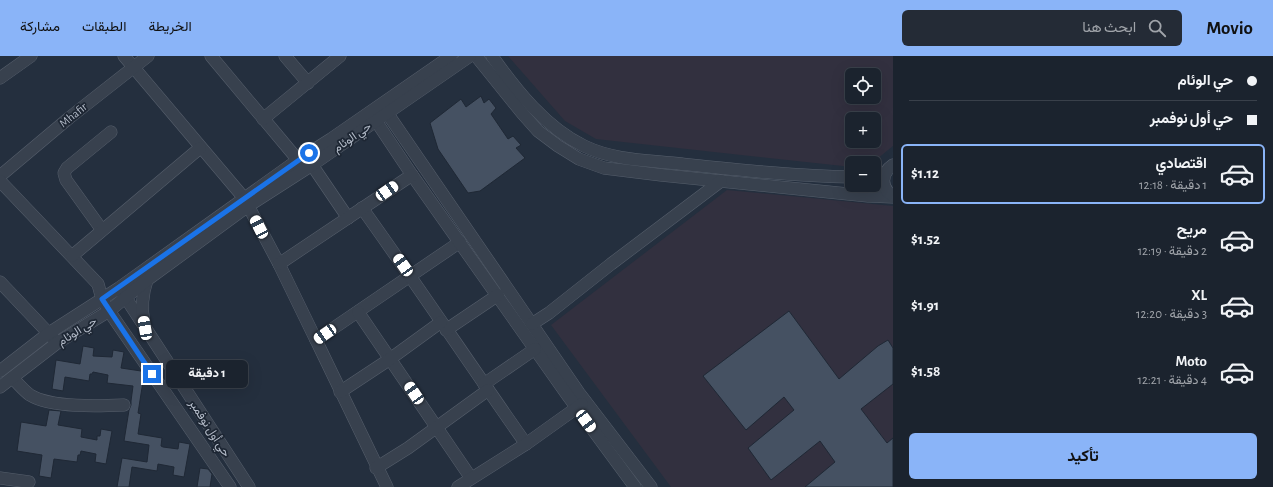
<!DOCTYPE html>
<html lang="ar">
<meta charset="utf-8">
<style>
:root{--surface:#1b232e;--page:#242b36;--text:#f1f3f6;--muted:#a0a4aa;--line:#39404a;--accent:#8ab4f8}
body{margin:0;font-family:"Alegreya Sans",Vazirmatn,sans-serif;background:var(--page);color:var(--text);direction:rtl;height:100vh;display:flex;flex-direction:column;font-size:15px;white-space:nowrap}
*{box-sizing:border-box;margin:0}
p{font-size:13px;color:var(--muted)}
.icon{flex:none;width:22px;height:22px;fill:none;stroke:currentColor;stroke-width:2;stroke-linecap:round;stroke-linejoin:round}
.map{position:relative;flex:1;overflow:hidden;direction:ltr}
.details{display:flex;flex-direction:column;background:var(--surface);width:380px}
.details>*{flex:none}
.top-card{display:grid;align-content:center;height:88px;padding:0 16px;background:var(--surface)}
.buttons{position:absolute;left:845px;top:12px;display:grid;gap:8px}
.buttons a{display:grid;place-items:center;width:36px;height:36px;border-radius:6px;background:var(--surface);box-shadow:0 4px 16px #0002,0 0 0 1px var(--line);font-size:20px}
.end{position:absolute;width:18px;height:18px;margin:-9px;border:5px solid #1a73e8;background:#fff;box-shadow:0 0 0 2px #fff}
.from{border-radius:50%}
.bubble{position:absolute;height:28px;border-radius:6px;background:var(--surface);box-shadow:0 4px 16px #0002,0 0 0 1px var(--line);font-size:13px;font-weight:700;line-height:28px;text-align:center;direction:rtl}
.car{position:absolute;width:12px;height:24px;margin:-12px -6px;border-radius:5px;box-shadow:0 0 3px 1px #0007;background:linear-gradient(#fff 24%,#345 0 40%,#fff 0 76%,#345 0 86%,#fff 0)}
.top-card b{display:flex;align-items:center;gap:14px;height:38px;font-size:15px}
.top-card b+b{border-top:1px solid var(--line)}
.top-card i{width:10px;height:10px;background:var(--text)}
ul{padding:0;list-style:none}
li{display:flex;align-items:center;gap:12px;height:60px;margin:0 8px 6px;padding:0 8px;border:2px solid transparent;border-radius:6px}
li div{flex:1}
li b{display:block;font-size:15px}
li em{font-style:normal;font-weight:700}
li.active{border-color:var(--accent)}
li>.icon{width:36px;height:36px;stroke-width:1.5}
.button{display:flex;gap:8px;margin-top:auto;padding:8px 16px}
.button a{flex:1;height:46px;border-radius:6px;background:var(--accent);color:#111;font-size:16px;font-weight:700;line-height:46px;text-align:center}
header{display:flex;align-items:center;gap:24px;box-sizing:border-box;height:56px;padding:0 20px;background:var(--accent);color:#111}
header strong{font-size:19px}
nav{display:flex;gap:22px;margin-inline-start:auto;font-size:14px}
.search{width:280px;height:36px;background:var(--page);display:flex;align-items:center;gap:10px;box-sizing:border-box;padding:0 14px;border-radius:6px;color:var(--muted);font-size:15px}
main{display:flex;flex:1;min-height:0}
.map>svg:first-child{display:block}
.medical{fill:#32303f;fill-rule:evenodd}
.building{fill:#455162;stroke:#1f2835}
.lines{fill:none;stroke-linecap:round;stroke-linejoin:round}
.minor-casing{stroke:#565f6c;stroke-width:13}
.minor{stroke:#38414e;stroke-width:12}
.route{stroke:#1a73e8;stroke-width:5}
.labels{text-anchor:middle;stroke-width:3.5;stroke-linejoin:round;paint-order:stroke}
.street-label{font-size:12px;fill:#b4bcc9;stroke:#1d2633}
</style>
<header>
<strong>Movio</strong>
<div class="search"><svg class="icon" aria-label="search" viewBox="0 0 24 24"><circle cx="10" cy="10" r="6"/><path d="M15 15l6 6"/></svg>ابحث هنا</div>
<nav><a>الخريطة</a><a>الطبقات</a><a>مشاركة</a></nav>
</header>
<main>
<section class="details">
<div class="top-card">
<b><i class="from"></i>حي الوئام</b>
<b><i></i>حي أول نوفمبر</b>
</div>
<ul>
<li class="active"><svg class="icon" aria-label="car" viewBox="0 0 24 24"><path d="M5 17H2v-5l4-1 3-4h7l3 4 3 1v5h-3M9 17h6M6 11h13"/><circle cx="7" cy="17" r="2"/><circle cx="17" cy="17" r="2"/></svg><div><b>اقتصادي</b><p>1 دقيقة · 12:18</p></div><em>$1.12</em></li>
<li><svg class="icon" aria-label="car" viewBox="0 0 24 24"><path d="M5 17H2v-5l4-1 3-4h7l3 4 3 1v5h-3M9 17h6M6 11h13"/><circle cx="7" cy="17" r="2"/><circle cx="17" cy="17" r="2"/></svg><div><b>مريح</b><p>2 دقيقة · 12:19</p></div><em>$1.52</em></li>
<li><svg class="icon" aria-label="car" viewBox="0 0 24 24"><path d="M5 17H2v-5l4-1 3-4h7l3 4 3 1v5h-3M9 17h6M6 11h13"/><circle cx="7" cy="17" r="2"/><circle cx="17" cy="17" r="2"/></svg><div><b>XL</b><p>3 دقيقة · 12:20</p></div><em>$1.91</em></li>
<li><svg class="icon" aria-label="car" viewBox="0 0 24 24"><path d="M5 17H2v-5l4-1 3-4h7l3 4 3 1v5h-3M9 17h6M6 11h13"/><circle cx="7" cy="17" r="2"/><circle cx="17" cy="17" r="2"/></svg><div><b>Moto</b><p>4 دقيقة · 12:21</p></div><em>$1.58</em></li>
</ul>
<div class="button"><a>تأكيد</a></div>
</section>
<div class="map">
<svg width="893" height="431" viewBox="0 0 893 431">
<rect width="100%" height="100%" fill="#242f3e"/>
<g class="medical">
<path d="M 508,0 L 893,0 L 893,90 L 872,107 L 852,107 L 852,111 L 596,83 L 565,65 ZM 852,19 L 874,19 L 874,41 L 852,41 ZM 852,63 L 874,63 L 874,85 L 852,85 Z"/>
<polygon points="727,134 893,150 893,431 671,431 551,269"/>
</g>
<g class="building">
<polygon points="481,40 484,47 489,43 496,52 491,58 508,83 513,80 521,89 516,92 525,102 480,135 468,137 438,93 430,67 461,43 466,51"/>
<polygon points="789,255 839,323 878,290 888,284 893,292 893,328 861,353 887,387 893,382 893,431 805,431 835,406 820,385 771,424 748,392 794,354 784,341 746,374 703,320"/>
<polygon points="83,290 94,292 93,300 112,301 113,294 124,296 121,312 141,315 144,319 138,357 141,358 138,378 162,382 161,390 163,391 178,393 179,386 190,388 184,421 173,419 174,411 158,408 157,415 132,411 129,431 117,431 122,402 147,406 149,389 124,385 129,354 131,349 131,345 133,330 107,327 108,319 93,316 92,318 90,318 89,325 65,321 63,335 52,333 56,304 80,308"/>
<polygon points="49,354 61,355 58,369 82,373 81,381 97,384 97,380 100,380 101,373 112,375 106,408 95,406 96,398 81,395 80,399 78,399 77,406 54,403 51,422 39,420 42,399 17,395 21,366 46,370"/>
<polygon points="200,412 208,413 212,418 210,431 197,431"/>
</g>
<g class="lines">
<g class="minor-casing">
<g id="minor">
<polyline points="124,0 244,142 279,208 316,284 460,186"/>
<polyline points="211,0 298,104"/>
<polyline points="285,0 308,27"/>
<polyline points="476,0 522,57 538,75 558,90 579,103 604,112 661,119 868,140 893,141"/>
<path d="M 492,0 C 516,34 546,72 584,90 C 615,105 650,104 682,108 C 739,114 795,120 852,121"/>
<polyline points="0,22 31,0"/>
<polyline points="383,51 579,337 651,431"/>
<polyline points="372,59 412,119 568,340 635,431"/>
<polyline points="263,63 340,0"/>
<polyline points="312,109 348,162"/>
<path d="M 893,109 C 881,117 880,132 893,140"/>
<polyline points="0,120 69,62 148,0"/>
<polyline points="0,125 98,228 102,243 109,255 230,431"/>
<path d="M 362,152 C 418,230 471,310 526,388"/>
<polyline points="102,174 66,124 64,117 67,112 111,76"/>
<polyline points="72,200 200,92"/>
<polyline points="279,208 412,119"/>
<polyline points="0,226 54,283"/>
<polyline points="122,236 249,431"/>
<polyline points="358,256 471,422"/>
<path d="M 144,267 C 141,252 142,239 147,224"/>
<polyline points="532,268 549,257 611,208 721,125"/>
<polyline points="446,274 498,239"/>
<polyline points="316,284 387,431"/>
<polyline points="0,315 49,277 119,232 298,104 331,83 451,0"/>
<path d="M 12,322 C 18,327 23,334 30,339 C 51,352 100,350 124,349"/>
<polyline points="484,328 535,293"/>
<polyline points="0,331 57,287 109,255 147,224 248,150 312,109 470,0"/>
<polyline points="340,336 390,303 441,266"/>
<polyline points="376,412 408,392 488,334"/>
<polyline points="0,422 29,426"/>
<polyline points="458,431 526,388 582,348"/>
</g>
</g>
<use href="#minor" class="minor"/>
</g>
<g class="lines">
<polyline class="route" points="152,318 102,243 309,97"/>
</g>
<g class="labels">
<g class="street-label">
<text transform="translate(73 59) rotate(-39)" y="4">Mhafir</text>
<text transform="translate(352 81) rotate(-35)" y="4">حي الوئام</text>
<text transform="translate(77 275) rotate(-32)" y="4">حي الوئام</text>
<text transform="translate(210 372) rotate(57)" y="4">حي أول نوفمبر</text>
</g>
</g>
</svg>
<div class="buttons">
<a><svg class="icon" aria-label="locate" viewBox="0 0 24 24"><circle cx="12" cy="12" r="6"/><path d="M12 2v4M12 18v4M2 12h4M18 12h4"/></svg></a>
<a>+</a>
<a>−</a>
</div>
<i class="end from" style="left:309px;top:97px"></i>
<i class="end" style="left:152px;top:318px"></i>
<div class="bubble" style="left:166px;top:304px;width:82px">1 دقيقة</div>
<i class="car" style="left:387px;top:135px;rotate:56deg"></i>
<i class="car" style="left:259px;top:171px;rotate:333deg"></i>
<i class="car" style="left:403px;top:209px;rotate:325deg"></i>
<i class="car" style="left:145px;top:272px;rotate:350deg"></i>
<i class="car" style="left:325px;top:278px;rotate:236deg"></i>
<i class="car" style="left:414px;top:337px;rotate:326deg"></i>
<i class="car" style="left:586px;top:365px;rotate:143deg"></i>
</div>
</main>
